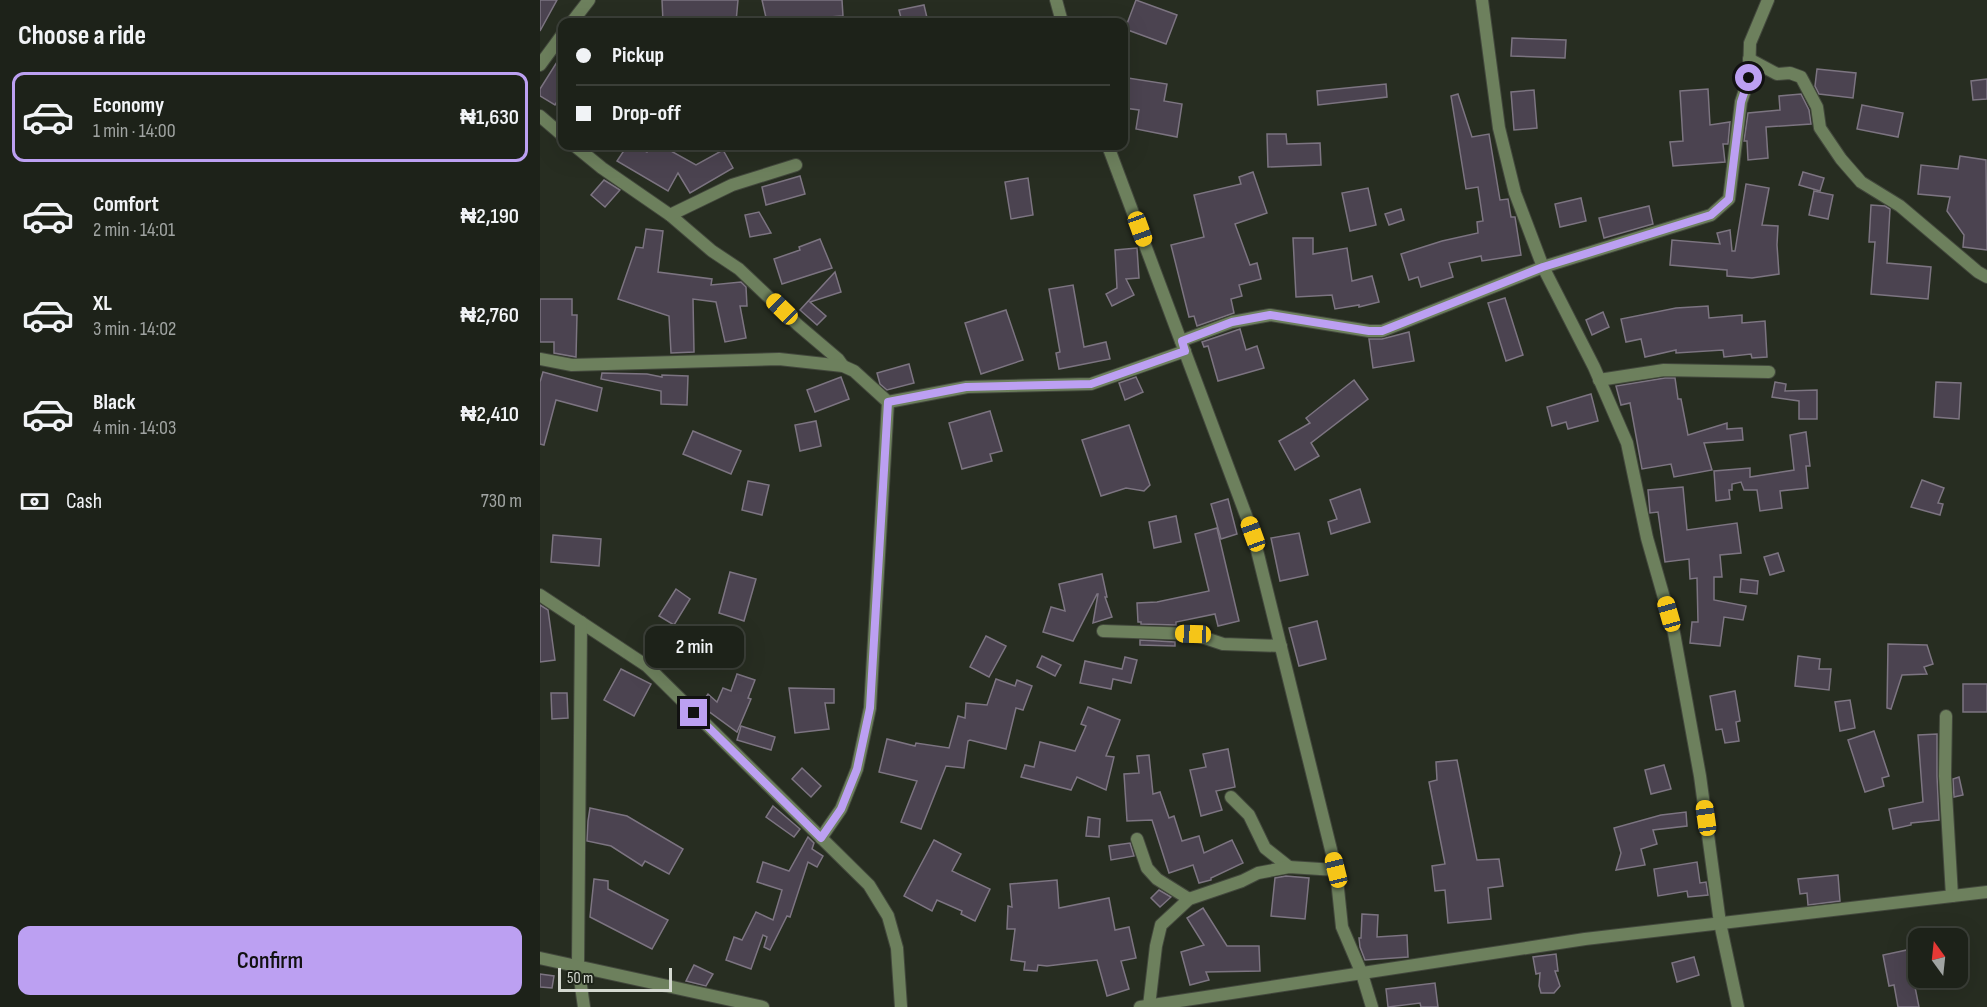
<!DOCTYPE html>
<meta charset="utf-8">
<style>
:root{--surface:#1d2219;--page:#2a2f26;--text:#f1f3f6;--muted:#a0a4a2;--line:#3b3f38;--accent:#bca0f2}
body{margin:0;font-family:"Sofia Sans Condensed",sans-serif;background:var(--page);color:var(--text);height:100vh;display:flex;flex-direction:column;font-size:22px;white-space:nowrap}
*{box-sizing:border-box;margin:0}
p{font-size:20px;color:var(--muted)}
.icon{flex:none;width:33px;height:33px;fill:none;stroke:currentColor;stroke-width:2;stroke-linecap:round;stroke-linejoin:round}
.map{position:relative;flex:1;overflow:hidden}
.sheet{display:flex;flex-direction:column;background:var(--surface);width:540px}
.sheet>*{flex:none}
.top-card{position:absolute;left:18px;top:18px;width:570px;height:132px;border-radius:12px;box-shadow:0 6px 24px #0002,0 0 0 2px var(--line);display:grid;align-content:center;height:132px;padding:0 18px;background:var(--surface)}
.needle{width:39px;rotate:345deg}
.tools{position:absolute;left:1368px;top:928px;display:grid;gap:12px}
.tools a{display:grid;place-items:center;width:60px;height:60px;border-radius:12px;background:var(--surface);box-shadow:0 6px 24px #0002,0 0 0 2px var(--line);font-size:30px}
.scale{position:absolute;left:18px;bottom:15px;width:114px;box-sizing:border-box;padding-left:6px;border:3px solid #d4d8d0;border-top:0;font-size:16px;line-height:21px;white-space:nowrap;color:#d4d8d0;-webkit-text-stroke:4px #1d2318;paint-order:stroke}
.end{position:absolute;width:27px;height:27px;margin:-14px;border:8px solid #bca0f2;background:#111;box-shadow:0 0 0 3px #111}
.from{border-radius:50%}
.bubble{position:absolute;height:42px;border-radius:12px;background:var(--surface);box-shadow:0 6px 24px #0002,0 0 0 2px var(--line);font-size:20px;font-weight:600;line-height:42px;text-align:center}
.car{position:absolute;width:18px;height:36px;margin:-18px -9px;border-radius:8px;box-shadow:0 0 4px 2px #0007;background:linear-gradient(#f5c518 24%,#345 0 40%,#f5c518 0 76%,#345 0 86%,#f5c518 0)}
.top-card b{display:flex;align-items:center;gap:21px;height:57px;font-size:22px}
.top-card b+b{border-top:2px solid var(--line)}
.top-card i{width:15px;height:15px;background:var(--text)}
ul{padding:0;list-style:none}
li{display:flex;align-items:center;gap:18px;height:90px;margin:0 12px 9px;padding:0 6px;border:3px solid transparent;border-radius:12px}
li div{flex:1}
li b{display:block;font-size:22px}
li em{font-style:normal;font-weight:600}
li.selected{border-color:var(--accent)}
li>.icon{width:54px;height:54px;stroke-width:1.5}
h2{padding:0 18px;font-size:27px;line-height:72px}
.pay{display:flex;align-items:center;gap:15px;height:66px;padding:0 18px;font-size:22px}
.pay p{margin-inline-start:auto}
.button{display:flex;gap:12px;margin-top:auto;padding:12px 18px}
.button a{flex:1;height:69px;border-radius:12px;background:var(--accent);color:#111;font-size:24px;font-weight:600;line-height:69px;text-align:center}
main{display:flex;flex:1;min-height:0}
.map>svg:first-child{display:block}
.building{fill:#4b4350;stroke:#7c7481;stroke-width:1.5}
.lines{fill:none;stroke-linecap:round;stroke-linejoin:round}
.minor-casing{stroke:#43483d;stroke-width:14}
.minor{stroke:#6d805d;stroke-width:12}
.route{stroke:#bca0f2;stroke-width:8}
</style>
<main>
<section class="sheet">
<h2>Choose a ride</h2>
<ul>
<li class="selected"><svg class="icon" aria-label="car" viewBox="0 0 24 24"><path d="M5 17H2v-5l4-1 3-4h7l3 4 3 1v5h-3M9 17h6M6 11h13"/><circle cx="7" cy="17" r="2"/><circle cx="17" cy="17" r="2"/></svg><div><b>Economy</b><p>1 min · 14:00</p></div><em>₦1,630</em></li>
<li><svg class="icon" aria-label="car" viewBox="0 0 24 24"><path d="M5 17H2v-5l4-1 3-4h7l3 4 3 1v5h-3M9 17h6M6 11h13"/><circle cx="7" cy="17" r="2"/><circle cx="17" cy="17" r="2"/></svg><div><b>Comfort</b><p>2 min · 14:01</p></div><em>₦2,190</em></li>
<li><svg class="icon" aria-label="car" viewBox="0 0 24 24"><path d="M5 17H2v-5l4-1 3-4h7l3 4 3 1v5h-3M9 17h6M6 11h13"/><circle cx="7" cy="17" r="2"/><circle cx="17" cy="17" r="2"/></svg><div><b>XL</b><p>3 min · 14:02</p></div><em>₦2,760</em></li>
<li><svg class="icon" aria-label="car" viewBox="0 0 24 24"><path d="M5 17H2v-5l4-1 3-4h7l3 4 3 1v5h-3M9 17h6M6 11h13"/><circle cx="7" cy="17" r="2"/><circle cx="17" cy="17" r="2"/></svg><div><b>Black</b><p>4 min · 14:03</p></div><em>₦2,410</em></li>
</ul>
<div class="pay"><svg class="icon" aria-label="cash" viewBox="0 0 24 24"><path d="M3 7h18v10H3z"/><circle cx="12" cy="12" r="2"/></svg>Cash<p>730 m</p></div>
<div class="button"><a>Confirm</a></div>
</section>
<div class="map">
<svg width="1447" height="1007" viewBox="0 0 1447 1007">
<rect width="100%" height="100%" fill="#272d21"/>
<g class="building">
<polygon points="0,0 17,0 0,31"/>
<polygon points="122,0 198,0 196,22 158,18 158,22 123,22"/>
<polygon points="222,0 302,0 303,16 248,20 249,22 227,22"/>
<polygon points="596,0 637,15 626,44 585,29"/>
<polygon points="384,5 388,22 362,22 359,10"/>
<polygon points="972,38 1026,40 1025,58 971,56"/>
<polygon points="22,54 22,93 15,105 0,96 0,89"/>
<polygon points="1277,69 1316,73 1313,98 1279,94 1275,86"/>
<polygon points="588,78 627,84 624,101 642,104 637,137 596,129 599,110 584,108"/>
<polygon points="1447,79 1447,99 1433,100 1431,81"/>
<polygon points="846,84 847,97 778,105 777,91"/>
<polygon points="1168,89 1170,125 1190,122 1188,144 1183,144 1185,162 1133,166 1130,142 1143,141 1140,91"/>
<polygon points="994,90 997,128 974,130 971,92"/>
<polygon points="918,94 932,137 949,134 960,200 968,199 971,217 975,217 981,255 942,261 941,256 909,263 913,277 881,287 878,277 869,280 861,254 902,241 938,233 937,222 943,221 938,187 926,189 911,96"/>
<polygon points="1261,94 1269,110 1271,124 1226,127 1228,158 1208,160 1207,141 1204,141 1208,113 1240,110 1239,96"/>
<polygon points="1322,105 1363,113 1358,137 1317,129"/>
<polygon points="727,134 746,134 747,144 780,143 781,165 728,167"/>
<polygon points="87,146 94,146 107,152 111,146 122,146 156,165 183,150 193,168 150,193 138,173 128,191 77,161"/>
<polygon points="1420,156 1446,160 1447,250 1423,247 1424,235 1407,211 1410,197 1378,194 1381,165 1418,169"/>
<polygon points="713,172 727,213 695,224 710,265 717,263 721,279 699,285 702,296 691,299 694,313 657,326 654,316 649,317 631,245 664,237 654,195 701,184 699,177"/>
<polygon points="1263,172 1284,178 1280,191 1259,185"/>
<polygon points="260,176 265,194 226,205 222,187"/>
<polygon points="488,178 493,215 471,219 465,182"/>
<polygon points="64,180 80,190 65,207 51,195"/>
<polygon points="1206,184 1229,188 1222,225 1238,226 1237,245 1239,274 1212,278 1187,276 1187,270 1130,265 1132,240 1180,244 1177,233 1190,230 1192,251 1195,251"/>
<polygon points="828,188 836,225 810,231 802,193"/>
<polygon points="1274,191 1293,195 1288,219 1269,215"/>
<polygon points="1041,198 1046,221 1020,227 1015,204"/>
<polygon points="1331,205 1345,206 1350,209 1347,263 1391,267 1388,299 1331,294 1335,242 1329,242"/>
<polygon points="1109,206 1113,224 1064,238 1059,218"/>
<polygon points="861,209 864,220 849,225 845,214"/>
<polygon points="219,212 231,233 210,237 205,215"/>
<polygon points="106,229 123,231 118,272 172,279 171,285 201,282 206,287 207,306 200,306 206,338 185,342 176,302 153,299 154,352 131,353 129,316 78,299 96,247 103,248"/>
<polygon points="753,238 773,238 773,254 807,248 812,281 832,276 839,302 819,307 819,305 795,309 792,295 756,297"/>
<polygon points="280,239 292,268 242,284 234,259 260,250 259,247"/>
<polygon points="597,248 599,278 586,279 594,295 572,306 566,294 577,288 575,250"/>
<polygon points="295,272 301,292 270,302 286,316 277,325 260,310"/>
<polygon points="533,285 544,347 566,342 570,359 519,369 516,353 520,352 509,289"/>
<polygon points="965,298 983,355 966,361 948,303"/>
<polygon points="0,299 32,299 32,315 37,315 36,357 14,353 14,342 0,342"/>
<polygon points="1168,306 1169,318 1202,315 1202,323 1225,321 1227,357 1212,358 1211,354 1184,357 1183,350 1136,353 1136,350 1105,357 1101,339 1086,342 1081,319 1136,308"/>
<polygon points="466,310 483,360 441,374 425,323"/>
<polygon points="1063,312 1069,327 1052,335 1046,320"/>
<polygon points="700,329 706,350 717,346 724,368 678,381 668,346 664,347 662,342"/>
<polygon points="869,332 874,361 833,368 829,339 842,339"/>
<polygon points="369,364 374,383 347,390 340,384 337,373"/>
<polygon points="3,372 62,388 57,411 16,400 4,445 0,444 0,382"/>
<polygon points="62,373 107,374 122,377 122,375 148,376 147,405 121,404 121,391 61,379"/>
<polygon points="301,377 309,399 275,412 267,390"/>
<polygon points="596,377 603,392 585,400 579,383"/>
<polygon points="1125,378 1135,378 1138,399 1141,399 1148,435 1187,423 1187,429 1202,428 1203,440 1164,443 1172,470 1134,477 1131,464 1102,469 1090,403 1081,405 1076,386"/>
<polygon points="814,380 828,399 771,443 779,456 755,470 739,441 770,423 766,418"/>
<polygon points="1235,382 1246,384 1245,391 1277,390 1277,419 1259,419 1259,401 1232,397"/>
<polygon points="1396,382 1421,383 1419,419 1394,417"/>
<polygon points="1051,394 1058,421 1028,429 1026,422 1012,426 1007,407"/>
<polygon points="450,411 462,451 450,454 452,461 422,469 409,423"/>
<polygon points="276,421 281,446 260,451 255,425"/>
<polygon points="589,425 610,485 604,491 586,488 561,496 542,440"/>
<polygon points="153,431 201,451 191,474 143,454"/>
<polygon points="1266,432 1270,466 1266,466 1268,488 1240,491 1242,508 1220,511 1217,490 1204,490 1201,482 1192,484 1192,490 1189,490 1190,499 1176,501 1174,471 1210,468 1210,477 1254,470 1250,435"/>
<polygon points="1382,480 1404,488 1398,503 1403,504 1400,515 1371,507"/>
<polygon points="208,481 229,485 222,515 202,510"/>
<polygon points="1143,487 1147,530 1197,523 1201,553 1180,555 1182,577 1174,577 1174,600 1206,606 1203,620 1184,617 1180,646 1150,643 1152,622 1158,622 1157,578 1150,579 1149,559 1125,562 1118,512 1110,513 1108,490"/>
<polygon points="820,489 830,522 791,534 788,522 797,519 790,500"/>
<polygon points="688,499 697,534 681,539 671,504"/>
<polygon points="636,516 641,542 614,548 609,522"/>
<polygon points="677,528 699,621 678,626 675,614 636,622 636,625 601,624 601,622 598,622 597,603 617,602 669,591 655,534"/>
<polygon points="759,533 768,575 740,581 731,538"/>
<polygon points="13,535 61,539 59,566 11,562"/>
<polygon points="1238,553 1244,571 1230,575 1224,557"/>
<polygon points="190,572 216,579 204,621 179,613"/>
<polygon points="562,574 567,597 565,597 572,617 553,623 558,594 557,594 533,641 503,632 511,607 525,611 519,584"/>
<polygon points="1201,579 1218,581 1217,594 1200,592"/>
<polygon points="136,589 150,599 134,625 119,616"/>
<polygon points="0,605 8,610 15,660 0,662"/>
<polygon points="777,621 786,659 759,666 749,628"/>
<polygon points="446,636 466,646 449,677 430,667"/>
<polygon points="600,640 635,642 635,646 600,645"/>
<polygon points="1348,644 1387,645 1393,664 1384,667 1387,674 1362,675 1351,709 1347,708"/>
<polygon points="502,656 521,665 515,676 497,667"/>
<polygon points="1258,656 1280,659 1279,669 1291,669 1289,690 1255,686"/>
<polygon points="585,657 597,660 591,683 573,679 571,689 540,683 545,661 582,669"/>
<polygon points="81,669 111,684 94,716 64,700"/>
<polygon points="197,674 215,680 208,698 211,699 197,732 160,705 168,694 177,702 183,688 191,691"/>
<polygon points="456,679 475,686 477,680 492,686 483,710 476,708 466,749 430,740 428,741 424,768 406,766 381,829 361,822 377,781 339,772 347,739 375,746 376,743 409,748 418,716 425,718 426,703 447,705"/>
<rect x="1423" y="684" width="24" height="28"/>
<polygon points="249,688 294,689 294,703 285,703 289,729 255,733"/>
<polygon points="1195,691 1200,721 1196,722 1199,741 1185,743 1182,729 1176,730 1170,696"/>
<polygon points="11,693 27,693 28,718 12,719"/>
<polygon points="1310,700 1315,728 1300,731 1295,702"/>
<polygon points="548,707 580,720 566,756 574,757 566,790 537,777 531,790 481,777 485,765 494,767 500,742 535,751 546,726 541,724"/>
<polygon points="201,726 235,737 231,750 197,740"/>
<polygon points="1334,731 1349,776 1342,778 1344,786 1325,792 1308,740"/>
<polygon points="1397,734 1397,776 1399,820 1371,823 1371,825 1353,829 1349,809 1383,802 1378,735"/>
<polygon points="688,749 695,787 676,791 682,810 661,816 650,770 666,767 663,754"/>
<polygon points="609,755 613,794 620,792 629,818 634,816 642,841 659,836 664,853 692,840 703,863 671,878 671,880 659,883 653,865 629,873 612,820 587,821 584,774 599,773 597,756"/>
<polygon points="917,760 937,860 959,859 963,886 948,888 951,919 908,923 905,890 895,891 892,866 905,864 889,782 897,780 896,762"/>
<polygon points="1124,765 1131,789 1111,794 1105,770"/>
<polygon points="262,768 281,786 271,797 252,779"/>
<polygon points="1419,777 1423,795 1414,797 1413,779"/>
<polygon points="233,806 260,829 254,837 226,817"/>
<polygon points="50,808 87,816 143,849 129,874 105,861 102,866 71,846 47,841 48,821"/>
<polygon points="1146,812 1147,826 1113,830 1117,844 1101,849 1105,865 1076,870 1081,853 1074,828 1121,815"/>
<polygon points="548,817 560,819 559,837 546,836"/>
<polygon points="268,837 274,843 272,849 283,856 277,867 268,862 250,917 247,916 230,950 224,947 227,937 223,935 211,969 186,960 194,937 202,940 216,912 233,920 242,890 217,882 223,862 249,871"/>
<polygon points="394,840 421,854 412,871 450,889 435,921 421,914 422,911 397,900 392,911 364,896"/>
<polygon points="590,843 594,856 571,860 569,846"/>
<polygon points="1157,862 1160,883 1166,882 1168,895 1148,897 1147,891 1118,896 1114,869"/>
<polygon points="1298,875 1300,901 1268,905 1267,893 1260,894 1258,879"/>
<polygon points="746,876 769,878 765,919 731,916 735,878"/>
<polygon points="54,879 68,881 68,889 128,920 112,949 50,917"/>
<polygon points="517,880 519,908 569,898 575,930 589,927 596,958 581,961 589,989 567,996 557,960 507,966 498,965 497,971 484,970 485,962 471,960 475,929 467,929 468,906 472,907 470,884"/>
<polygon points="619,890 631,897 620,907 611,898"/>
<polygon points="663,908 687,946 719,946 720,971 666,972 669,980 650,985 641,952 664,945 647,918"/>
<polygon points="822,914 838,915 837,937 867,935 868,957 825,960 820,947 819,938 821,938"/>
<polygon points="1367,950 1370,962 1379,1007 1358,1007 1354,985 1349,986 1343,955"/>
<polygon points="1016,954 1018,971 1015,971 1020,986 1014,993 1001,993 999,986 1000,973 996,974 993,957"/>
<polygon points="1154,957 1159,975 1137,982 1132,963"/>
<polygon points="154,965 173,974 166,986 146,981"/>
<polygon points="0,974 14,976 12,988 0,987"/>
<polygon points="895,983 898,1007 881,1007 880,1003 848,1007 846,989"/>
</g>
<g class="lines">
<g class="minor-casing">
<g id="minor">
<polyline points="516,0 522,22"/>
<polyline points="942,0 959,128 975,193 1003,267 1054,367 1087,443 1107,538 1134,633 1160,776 1180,923 1198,1007"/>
<polyline points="32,22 49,0"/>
<polyline points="1209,59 1237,74 1250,73 1261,77 1277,107 1280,128 1301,159 1321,182 1360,206 1438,272 1447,277"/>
<polyline points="0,65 22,35"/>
<polyline points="0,116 22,135"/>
<polyline points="35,146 62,168 130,215 172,251 199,269 258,325 298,359 303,366"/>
<polyline points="568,146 713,534 796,870 802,927 822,974 832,1007"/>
<polyline points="130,215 192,185 256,165"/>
<polyline points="641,341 692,322 730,315 829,331 842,331 1003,267 1171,215 1189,199 1201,102 1209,78 1210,43 1228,0"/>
<polyline points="0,359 32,365 239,359 303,366 314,371 348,402 427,387 551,384 645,351"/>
<polyline points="1059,380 1124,370 1229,372"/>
<polyline points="0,595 107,666 329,885 348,916 357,948 361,1007"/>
<polyline points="41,622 38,965 44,1007"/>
<polyline points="563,631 653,634 683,644 741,646"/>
<polyline points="1406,716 1405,776 1412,896"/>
<polyline points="691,797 709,815 725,848 749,867"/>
<polyline points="281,838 301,809 317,769 330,708 348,402"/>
<polyline points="597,839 607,868 617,879 649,899"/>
<polyline points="0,958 223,1007"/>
<polyline points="609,1006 616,946 621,925 649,899 702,881 718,873 749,867 796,870"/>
<polyline points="600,1007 1045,939 1447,892"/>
</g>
</g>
<use href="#minor" class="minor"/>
</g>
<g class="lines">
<polyline class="route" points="154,713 281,838 301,809 317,769 330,708 348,402 426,387 551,384 645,351 642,341 692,322 730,315 829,331 842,331 1003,267 1171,215 1189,199 1201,102 1209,78"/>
</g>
</svg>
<div class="tools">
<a><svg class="needle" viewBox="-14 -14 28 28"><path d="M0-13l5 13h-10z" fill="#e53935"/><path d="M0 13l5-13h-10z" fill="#a0a4a2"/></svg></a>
</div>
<div class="scale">50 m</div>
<i class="end from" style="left:1209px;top:78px"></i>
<i class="end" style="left:154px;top:713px"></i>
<div class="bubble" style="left:105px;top:626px;width:99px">2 min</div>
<i class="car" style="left:600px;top:229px;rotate:160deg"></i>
<i class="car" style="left:242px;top:309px;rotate:314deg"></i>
<i class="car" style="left:713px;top:534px;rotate:340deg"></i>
<i class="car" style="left:1129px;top:614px;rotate:344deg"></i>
<i class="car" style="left:653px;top:634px;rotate:272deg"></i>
<i class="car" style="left:1166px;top:818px;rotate:352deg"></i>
<i class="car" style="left:796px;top:870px;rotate:346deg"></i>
<div class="top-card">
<b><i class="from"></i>Pickup</b>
<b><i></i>Drop-off</b>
</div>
</div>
</main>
